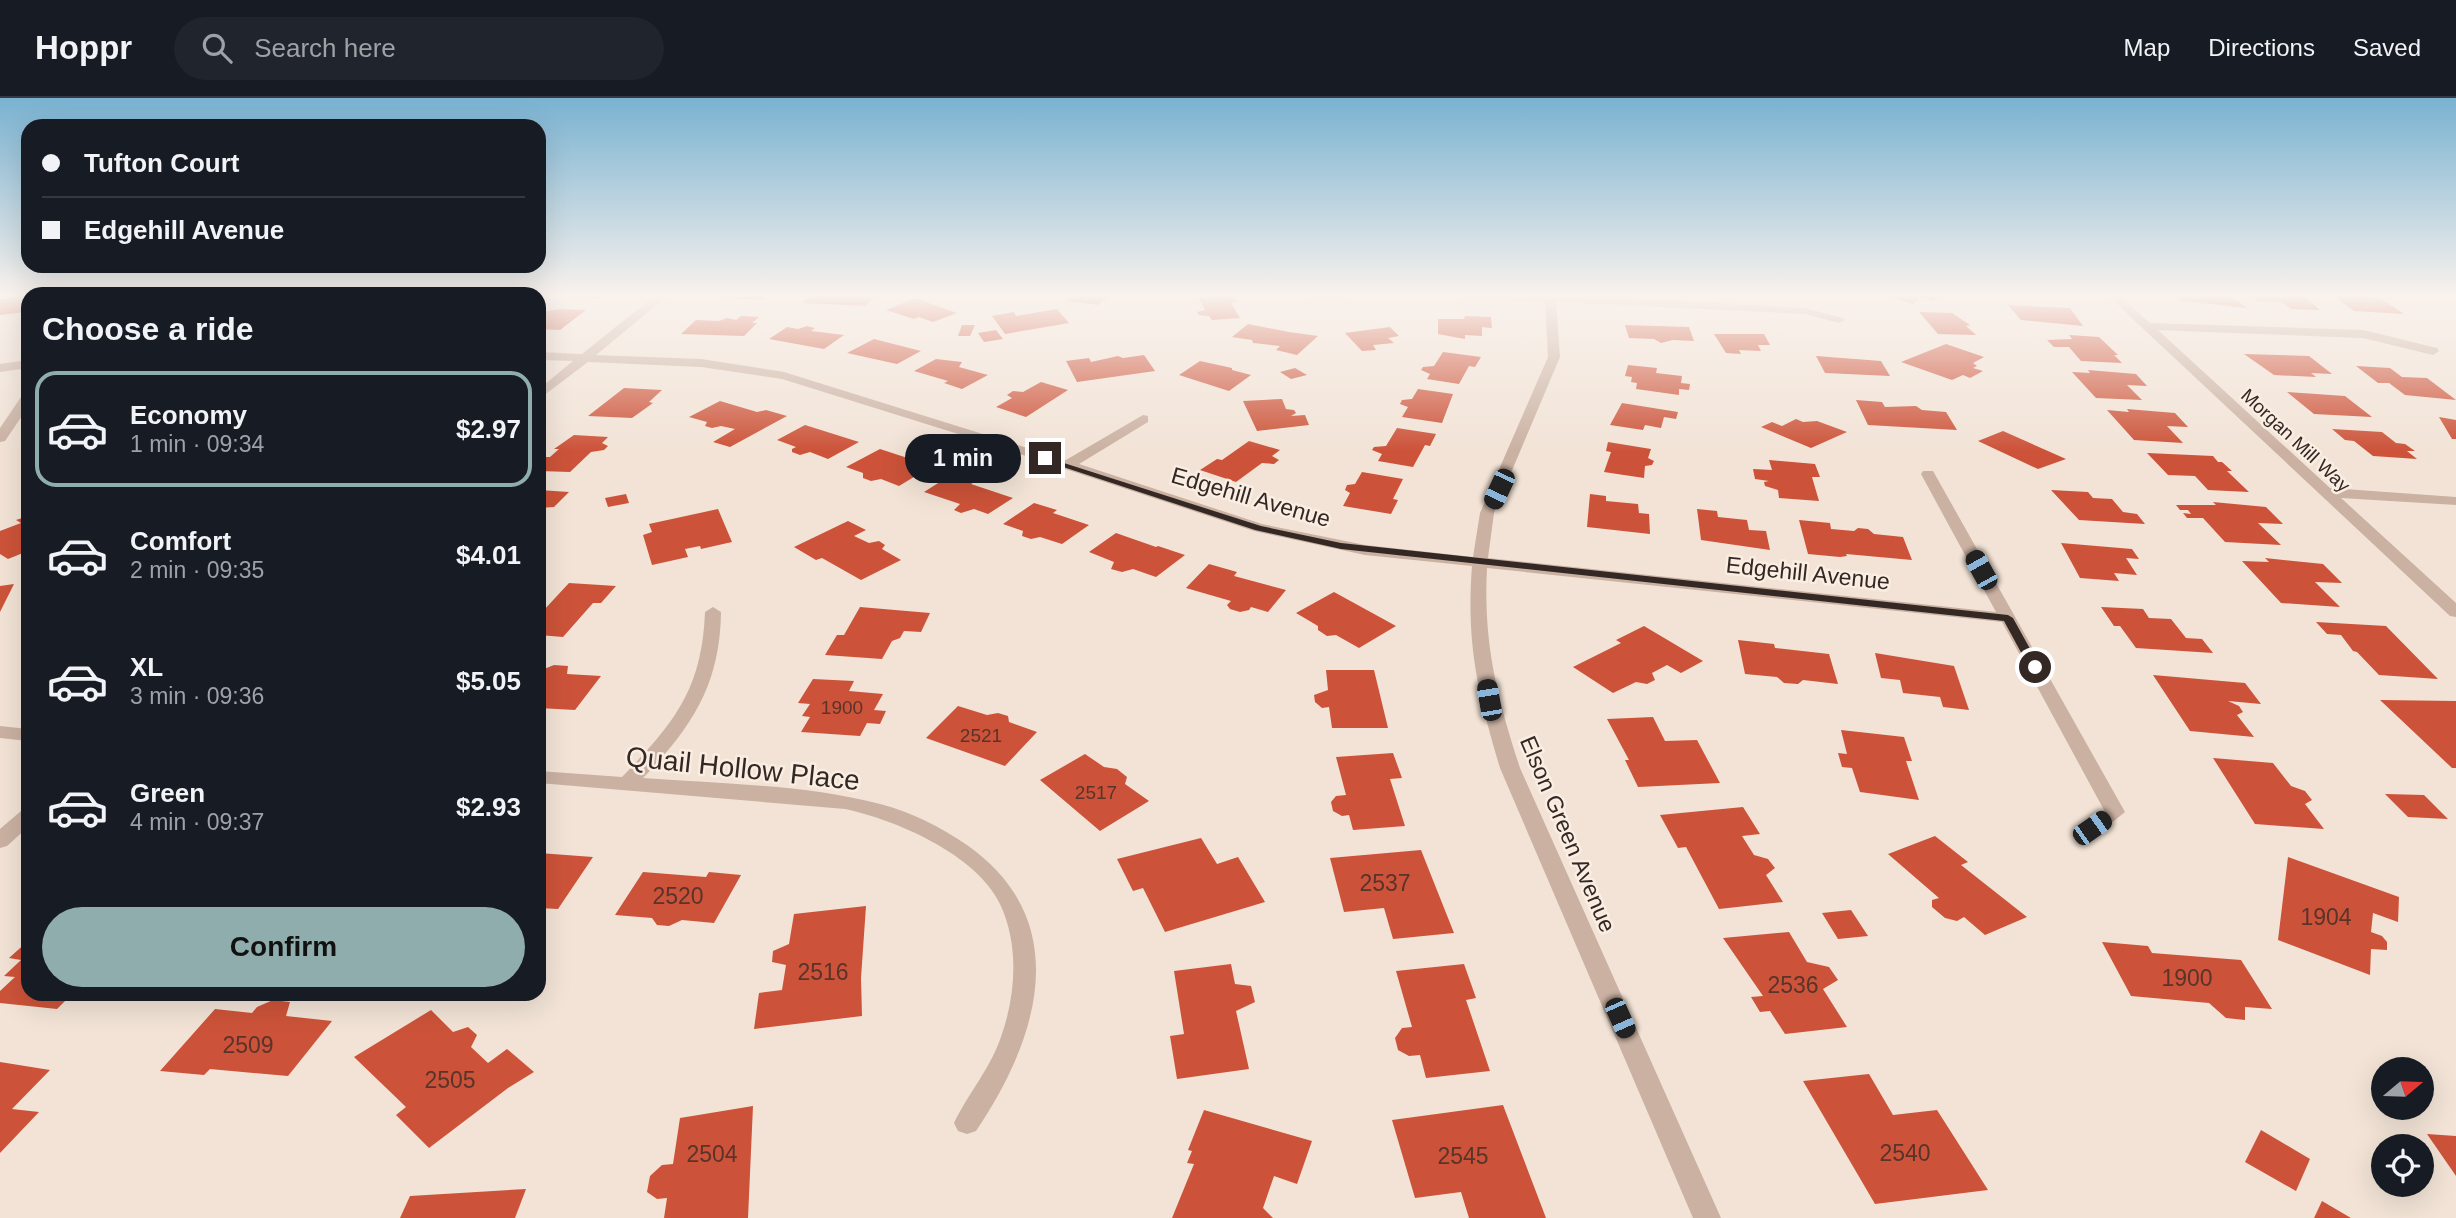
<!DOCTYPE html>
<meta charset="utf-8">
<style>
:root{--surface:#171b24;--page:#20242c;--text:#f1f3f6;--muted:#9ea1a6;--line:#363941;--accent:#90adae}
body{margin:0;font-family:Arial,sans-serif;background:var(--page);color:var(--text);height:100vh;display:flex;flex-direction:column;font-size:26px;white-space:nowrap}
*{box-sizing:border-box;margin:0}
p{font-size:23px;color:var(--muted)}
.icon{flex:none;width:38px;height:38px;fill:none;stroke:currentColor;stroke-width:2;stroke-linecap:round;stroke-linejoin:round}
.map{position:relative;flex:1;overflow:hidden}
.sheet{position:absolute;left:21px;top:189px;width:525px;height:714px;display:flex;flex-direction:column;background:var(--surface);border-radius:21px;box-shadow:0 7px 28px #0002}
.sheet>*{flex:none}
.hud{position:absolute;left:21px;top:21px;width:525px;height:154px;border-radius:21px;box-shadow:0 7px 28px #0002;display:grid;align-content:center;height:154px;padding:0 21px;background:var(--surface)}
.needle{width:46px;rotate:71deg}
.tools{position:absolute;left:2371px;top:959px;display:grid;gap:14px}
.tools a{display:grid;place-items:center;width:63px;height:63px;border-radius:50%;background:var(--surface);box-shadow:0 7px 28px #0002;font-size:35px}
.end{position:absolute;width:32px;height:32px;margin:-16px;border:9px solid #342825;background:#fff;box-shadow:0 0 0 4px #fff}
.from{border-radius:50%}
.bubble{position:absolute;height:49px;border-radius:24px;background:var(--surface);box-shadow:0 7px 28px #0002;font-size:23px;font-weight:700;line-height:49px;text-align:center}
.car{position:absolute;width:21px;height:42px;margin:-21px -10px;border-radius:9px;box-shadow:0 0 5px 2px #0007;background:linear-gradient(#222 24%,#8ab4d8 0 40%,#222 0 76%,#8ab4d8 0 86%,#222 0)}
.hud b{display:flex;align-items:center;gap:24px;height:66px;font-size:26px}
.hud b+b{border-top:2px solid var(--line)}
.hud i{width:18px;height:18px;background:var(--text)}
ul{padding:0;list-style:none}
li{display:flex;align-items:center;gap:21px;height:116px;margin:0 14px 10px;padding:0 7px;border:4px solid transparent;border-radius:21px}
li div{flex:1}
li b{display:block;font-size:26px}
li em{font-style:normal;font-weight:700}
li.active{border-color:var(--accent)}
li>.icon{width:63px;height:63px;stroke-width:1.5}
h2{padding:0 21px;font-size:32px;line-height:84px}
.cta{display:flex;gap:14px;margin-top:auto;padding:14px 21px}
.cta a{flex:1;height:80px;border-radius:42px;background:var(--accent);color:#111;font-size:28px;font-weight:700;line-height:80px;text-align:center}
header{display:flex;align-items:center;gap:42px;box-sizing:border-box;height:98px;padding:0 35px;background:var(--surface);border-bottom:2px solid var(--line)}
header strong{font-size:33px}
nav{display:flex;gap:38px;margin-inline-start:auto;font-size:24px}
.search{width:490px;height:63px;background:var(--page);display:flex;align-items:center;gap:18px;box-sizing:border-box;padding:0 24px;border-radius:38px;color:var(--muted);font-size:26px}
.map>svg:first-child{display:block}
.building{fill:#cc5339}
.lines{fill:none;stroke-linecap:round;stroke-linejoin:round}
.minor{fill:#cab1a2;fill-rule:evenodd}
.route{fill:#342825}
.labels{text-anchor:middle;stroke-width:5;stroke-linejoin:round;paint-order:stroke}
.far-street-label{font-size:19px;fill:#342825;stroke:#faede2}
.number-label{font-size:19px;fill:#5a332a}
.street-label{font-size:23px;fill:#342825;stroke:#faede2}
.near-number-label{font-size:23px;fill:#5a332a}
.near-street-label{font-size:28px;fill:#342825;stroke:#faede2}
</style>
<header>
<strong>Hoppr</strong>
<div class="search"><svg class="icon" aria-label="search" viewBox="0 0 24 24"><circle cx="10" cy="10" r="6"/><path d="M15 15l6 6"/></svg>Search here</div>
<nav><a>Map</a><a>Directions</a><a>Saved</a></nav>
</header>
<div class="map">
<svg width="2456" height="1120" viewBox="0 0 2456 1120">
<rect width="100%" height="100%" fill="#f2e3d6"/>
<g class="building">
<polygon points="574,196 605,196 599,201 569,199"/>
<polygon points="725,196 770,196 763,202 721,200"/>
<polygon points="812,196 877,196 865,208 803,205"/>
<polygon points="1073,196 1110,196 1098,207 1066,203"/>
<polygon points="1232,196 1237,204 1231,205 1240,220 1212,222 1209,218 1199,217 1197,214 1205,212 1198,199"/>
<polygon points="1878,196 1943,196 1933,203 1920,200 1913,206"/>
<polygon points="2174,196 2228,196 2247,210 2182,203"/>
<polygon points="2249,196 2302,196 2320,212 2291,211 2281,204 2258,203"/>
<polygon points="28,197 22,207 28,206 25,214 0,217 0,201"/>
<polygon points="2334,198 2380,200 2404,216 2354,213"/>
<polygon points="915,200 957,215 933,224 919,219 914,221 886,212"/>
<polygon points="2008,207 2070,210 2083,228 2021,222"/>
<polygon points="562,211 586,212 560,232 539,231 539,214"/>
<polygon points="1057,211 1069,225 1005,236 992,218 1014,214 1016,218"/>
<polygon points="1919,214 1952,215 1970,227 1966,228 1976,237 1938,236"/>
<polygon points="741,218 759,219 752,225 757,225 744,238 681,236 696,222 719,223 727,220 736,222"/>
<polygon points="1465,218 1491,219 1492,230 1482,229 1482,238 1465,237 1465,241 1438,236 1438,221 1464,221"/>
<polygon points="1248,226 1289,234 1318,238 1297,257 1276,252 1280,248 1253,245 1252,242 1232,239"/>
<polygon points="962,227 975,227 970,238 958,238"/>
<polygon points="1625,227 1689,229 1694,243 1673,242 1661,245 1654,241 1629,240"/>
<polygon points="787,229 798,231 807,228 815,230 811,233 844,237 824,251 769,241"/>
<polygon points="1390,229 1399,238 1388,240 1394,245 1373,247 1376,252 1362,253 1345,235"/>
<polygon points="996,232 1003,241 984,244 978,235"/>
<polygon points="1714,236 1764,236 1770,247 1758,247 1761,253 1739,252 1741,256 1726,255"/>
<polygon points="2069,237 2099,239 2118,257 2114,257 2122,265 2081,263 2069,249 2054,249 2047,242 2072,241"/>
<polygon points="874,241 921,253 897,266 847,255"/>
<polygon points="1946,246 1984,259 1973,265 1977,268 1973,270 1983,273 1970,280 1963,277 1952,282 1901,264"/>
<polygon points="1443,254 1481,259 1475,269 1469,268 1459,286 1427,281 1430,276 1421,272 1423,269 1434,268"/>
<polygon points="2244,256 2309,258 2332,276 2311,275 2316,279 2274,277"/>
<polygon points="1144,257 1155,273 1077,284 1066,263 1089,260 1091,264 1118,258 1123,260"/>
<polygon points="1816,258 1881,263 1890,278 1825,275"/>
<polygon points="936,261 962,264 959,269 988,277 962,291 944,285 948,283 914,273"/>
<polygon points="1200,263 1232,270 1232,272 1251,277 1229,293 1179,277"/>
<polygon points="1628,267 1657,270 1656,275 1682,278 1681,285 1690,286 1689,292 1679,291 1679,297 1636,291 1637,285 1631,284 1632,279 1625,278"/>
<polygon points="2356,268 2390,270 2402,279 2427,280 2456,302 2405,297 2389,285 2378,285"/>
<polygon points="1295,270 1307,277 1291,281 1280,274"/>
<polygon points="2088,272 2136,276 2147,288 2127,287 2142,302 2096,300 2072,274 2090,275"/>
<polygon points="1041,284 1068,292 1026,319 996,309 1012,300 1007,297 1013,293 1023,294"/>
<polygon points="624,290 662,292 649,304 653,305 632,320 588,318"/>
<polygon points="1418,291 1453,296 1442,325 1402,319 1408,309 1400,306 1402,302 1412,301"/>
<polygon points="2287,294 2345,298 2372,319 2314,316"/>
<polygon points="1282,301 1286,311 1294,312 1296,315 1291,318 1305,317 1309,327 1257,333 1243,303"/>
<polygon points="1856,302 1882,304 1885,309 1916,308 1922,312 1946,314 1957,332 1868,327"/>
<polygon points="720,303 757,314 766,312 787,318 730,349 713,344 735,331 721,328 712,330 705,328 707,324 689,319"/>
<polygon points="1622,305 1678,314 1676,321 1664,319 1661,330 1645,327 1643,332 1610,327"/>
<polygon points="2127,311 2175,315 2188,329 2167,328 2183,345 2134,342 2107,312 2129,314"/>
<polygon points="2439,319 2456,322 2456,341 2452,341"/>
<polygon points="1796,321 1803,324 1817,323 1847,334 1811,350 1761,329 1772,324 1782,328"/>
<polygon points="805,327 859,344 828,361 810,354 800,357 792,354 792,351 796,349 777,342"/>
<polygon points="1397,330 1436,336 1430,348 1425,347 1413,369 1378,363 1382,356 1372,352 1374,349 1386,348"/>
<polygon points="2332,331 2382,334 2396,345 2405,346 2415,353 2407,353 2417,361 2373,358 2354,343 2345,342"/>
<polygon points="2003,333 2066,361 2038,371 1978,343"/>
<polygon points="574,337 608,339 602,345 608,348 604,352 591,354 570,374 539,373 539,362 542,359 550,359 559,351 554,351"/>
<polygon points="1249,343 1280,352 1272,358 1279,362 1274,366 1262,365 1236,384 1200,372 1217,361 1222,362"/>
<polygon points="1608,344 1651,351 1648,360 1654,363 1652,367 1645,368 1644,380 1604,374 1611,354 1606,353"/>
<polygon points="880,351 932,368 899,388 881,381 871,383 863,380 863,375 846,369"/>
<polygon points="2147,355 2213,358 2218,364 2222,364 2232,373 2227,373 2249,394 2208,392 2195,378 2168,377"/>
<polygon points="1769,362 1815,366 1820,379 1812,379 1819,403 1779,400 1778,392 1765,388 1764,384 1769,383 1755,381 1753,371 1772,372"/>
<polygon points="1362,374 1403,381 1393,401 1398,402 1391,416 1343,408 1350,395 1345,392 1347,387 1355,386"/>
<polygon points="954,375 976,383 971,386 1013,400 988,416 974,411 961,415 954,412 960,406 924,394"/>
<polygon points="539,392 569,394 554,409 539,410"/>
<polygon points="2051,392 2088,394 2093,400 2112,401 2123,414 2137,416 2145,426 2079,422"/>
<polygon points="626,396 629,405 608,409 605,400"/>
<polygon points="1590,396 1606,398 1606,403 1638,406 1639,415 1649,416 1650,436 1587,429"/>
<polygon points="2213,404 2266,409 2283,426 2258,425 2281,447 2225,444 2203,420 2187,420 2183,415 2191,416 2188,412 2180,412 2176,407 2216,407"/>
<polygon points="1034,405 1057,412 1053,415 1089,427 1062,446 1040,439 1031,441 1022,438 1023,433 1003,426"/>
<polygon points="718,411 732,444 701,451 700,448 685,451 688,459 652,467 643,437 652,434 649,426"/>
<polygon points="1697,411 1717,413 1718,419 1747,422 1749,432 1766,433 1770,452 1701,442"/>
<polygon points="28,418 28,453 8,461 0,456 0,433 21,425 16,422"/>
<polygon points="1799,422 1830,425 1831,431 1854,433 1858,430 1868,431 1874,436 1903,439 1912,462 1846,456 1847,458 1840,459 1808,456"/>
<polygon points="848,423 866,432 854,438 869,445 879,443 885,447 882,451 901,462 861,482 822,460 816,462 794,449"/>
<polygon points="1116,435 1156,449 1158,448 1185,457 1156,479 1133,471 1122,474 1111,471 1114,464 1089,454"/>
<polygon points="2061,445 2132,451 2139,461 2126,460 2137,477 2114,475 2119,483 2080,480"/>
<polygon points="2265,460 2323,466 2342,485 2315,484 2340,509 2281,505 2242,463 2269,464"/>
<polygon points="1209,466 1237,474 1234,478 1286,492 1268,514 1251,509 1249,512 1240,514 1230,511 1227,507 1231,503 1186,490"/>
<polygon points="569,485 616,488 601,505 593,505 563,539 539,537 539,513 543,513"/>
<polygon points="14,486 0,514 0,488"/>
<polygon points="1334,494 1396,528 1359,550 1336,537 1327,538 1318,532 1318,528 1296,515"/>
<polygon points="860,509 930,515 921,534 904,533 900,540 892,543 882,561 825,557 837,537 844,537"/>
<polygon points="2101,509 2143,511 2149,520 2171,521 2186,540 2202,541 2213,555 2136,550 2120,528 2114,528"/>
<polygon points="2316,524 2386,528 2438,581 2379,577 2357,554 2353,553 2341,537 2327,536"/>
<polygon points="1644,528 1703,563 1681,575 1667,567 1652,575 1655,582 1647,586 1636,584 1613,595 1573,569 1621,545 1616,542"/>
<polygon points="1738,542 1774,546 1775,550 1829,556 1838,586 1803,582 1798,586 1784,585 1777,579 1745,576"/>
<polygon points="1875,555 1954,568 1969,612 1943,609 1940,599 1903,595 1900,582 1881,580"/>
<polygon points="554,567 568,568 567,576 601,578 575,612 539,610 539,573"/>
<polygon points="1326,572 1374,572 1388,630 1332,630 1329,609 1322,610 1315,604 1314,597 1328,592"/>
<polygon points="2153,577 2245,585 2261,606 2228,603 2239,608 2243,614 2237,617 2254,639 2190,633"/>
<polygon points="813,581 854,583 849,593 883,596 874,612 886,613 880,626 867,625 860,638 801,634 810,619 802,618 810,606 798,605"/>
<polygon points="2380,602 2456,603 2456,670 2452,670"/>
<polygon points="958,608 987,617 998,615 1008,618 1009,624 1037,634 1005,668 926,640"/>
<polygon points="1653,619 1665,643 1697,642 1720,685 1638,689 1625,662 1629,662 1607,621"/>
<polygon points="1841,632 1904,639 1912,663 1906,663 1919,702 1860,694 1852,670 1842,669 1838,655 1847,656"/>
<polygon points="1393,655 1402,680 1390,681 1405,728 1353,732 1349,717 1342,718 1333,713 1331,704 1336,698 1346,697 1336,659"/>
<polygon points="1085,656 1104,669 1117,671 1127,679 1125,686 1149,703 1100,733 1040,682"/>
<polygon points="2213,660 2273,665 2291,688 2305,693 2312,702 2305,706 2324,731 2255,726"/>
<polygon points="2385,696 2424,697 2448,721 2408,719"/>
<polygon points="1743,709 1760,736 1742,738 1754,757 1768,761 1775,770 1766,777 1783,804 1719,811 1686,749 1678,750 1660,717"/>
<polygon points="1935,738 1968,764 1961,767 2027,819 1985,837 1964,819 1957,823 1945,820 1932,809 1932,802 1939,800 1888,756"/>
<polygon points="1201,740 1217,766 1238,759 1265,804 1165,834 1143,790 1133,793 1117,761"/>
<polygon points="1421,752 1454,835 1393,841 1384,810 1344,814 1330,760"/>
<polygon points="539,755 593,759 558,811 539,810"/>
<polygon points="2288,759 2399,799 2398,824 2373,815 2371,834 2382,838 2387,844 2387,852 2371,851 2370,877 2278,842"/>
<polygon points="643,774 706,779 709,774 741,777 714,825 682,822 669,828 657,827 652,820 615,817"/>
<polygon points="866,808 861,880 862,918 754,931 759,895 782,892 786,867 772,864 773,853 789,846 794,816"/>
<polygon points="1851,812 1868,838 1838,841 1822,815"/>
<polygon points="1789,834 1807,864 1829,869 1838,882 1823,891 1847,929 1785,936 1770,913 1760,914 1751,899 1763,898 1723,840"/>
<polygon points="28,843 28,896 72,896 57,911 0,905 0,893 15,879 4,878 21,862 9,860"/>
<polygon points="2102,844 2148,848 2152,855 2241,862 2272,911 2245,909 2245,922 2226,920 2209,905 2131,898"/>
<polygon points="1231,866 1235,886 1251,888 1255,904 1236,913 1249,971 1177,981 1170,938 1184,936 1174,873"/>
<polygon points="1464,866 1476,900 1466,902 1490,973 1426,980 1420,957 1409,958 1398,952 1395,940 1402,930 1412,929 1396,873"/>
<polygon points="273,902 290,904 286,918 332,923 288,978 210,971 204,977 160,973 215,911 252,915 257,909"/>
<polygon points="431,912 453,934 468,929 477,937 471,949 488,965 507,951 534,974 508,990 429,1050 396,1017 406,1009 354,959"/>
<polygon points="0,964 50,972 12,1011 39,1014 0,1055"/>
<polygon points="1869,976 1893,1017 1937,1012 1988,1092 1875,1106 1803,983"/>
<polygon points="1503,1007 1546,1120 1469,1120 1461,1094 1415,1100 1392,1022"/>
<polygon points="753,1008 748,1120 664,1120 667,1100 657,1101 647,1094 650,1078 662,1067 673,1066 680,1020"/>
<polygon points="1204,1012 1312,1043 1297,1086 1274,1078 1263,1110 1273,1120 1172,1120 1194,1066 1187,1065 1192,1053 1188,1052"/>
<polygon points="2261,1032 2310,1061 2296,1093 2245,1064"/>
<polygon points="2427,1036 2456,1038 2456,1078"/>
<polygon points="526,1091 515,1120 400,1120 410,1098"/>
<polygon points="2322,1103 2351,1120 2314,1120"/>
</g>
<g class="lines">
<g class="minor">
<path d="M 657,196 L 670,196 L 596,257 L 701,261 L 784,274 L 1066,362 L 1143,317 L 1148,318 L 1148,324 L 1079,366 L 1262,426 L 1365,447 L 1473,459 L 1480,415 L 1548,259 L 1545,204 L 1458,199 L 1452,196 L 1556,196 L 1805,210 L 1843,220 L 1845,222 L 1839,225 L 1805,216 L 1556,204 L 1560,259 L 1494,415 L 1488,460 L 1996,514 L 1921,376 L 1923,373 L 1933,373 L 2125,714 L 2099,735 L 2085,735 L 2082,730 L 2104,712 L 2002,524 L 1487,470 C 1483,545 1497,599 1520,670 L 1721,1120 L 1693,1120 L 1500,670 C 1478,596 1466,546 1472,468 L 1365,457 L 1254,433 L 971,340 L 782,281 L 701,269 L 588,264 L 539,301 L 539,291 L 573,263 L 539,262 L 539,254 L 582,256 Z"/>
<polygon points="1309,196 1356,196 1350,199 1313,201 1309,200"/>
<polygon points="2106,196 2118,196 2150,225 2363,232 2437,250 2439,253 2433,257 2363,240 2158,232 2330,390 2456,399 2456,407 2341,400 2456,505 2456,519 2450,518"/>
<polygon points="28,262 28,270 0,274 0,266"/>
<polygon points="28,295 28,309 5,343 0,344 0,330 23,296"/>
<path d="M 713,509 L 721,514 C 720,587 692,629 643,680 C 721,686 804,686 880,706 C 911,714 941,729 967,747 C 1075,823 1039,940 976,1033 L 967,1036 L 958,1033 L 954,1025 C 969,994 991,970 1002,936 C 1016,895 1019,846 1000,806 C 976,756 896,722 845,711 L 539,685 L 539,673 L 622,679 C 674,625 702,592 705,514 Z"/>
<polygon points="0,628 28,631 28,643 0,640"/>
<polygon points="28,711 28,729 7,748 0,750 0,731 21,713"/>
</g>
</g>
<linearGradient id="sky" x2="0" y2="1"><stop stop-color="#79b2d1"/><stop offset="0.56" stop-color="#f9f2ed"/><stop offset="1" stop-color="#f9f2ed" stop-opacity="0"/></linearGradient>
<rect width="2456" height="353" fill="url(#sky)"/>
<polygon class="route" points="1042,358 1261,428 1341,445 2008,517 2013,520 2040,569 2030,571 2004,523 1341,451 1255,432 1042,362"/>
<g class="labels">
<g class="far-street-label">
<text transform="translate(2296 342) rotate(43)" y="7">Morgan Mill Way</text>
</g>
<g class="number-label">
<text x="842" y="616">1900</text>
<text x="981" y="644">2521</text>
<text x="1096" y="701">2517</text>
</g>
<g class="street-label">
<text transform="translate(1251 399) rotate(16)" y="8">Edgehill Avenue</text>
<text transform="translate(1808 475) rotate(6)" y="8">Edgehill Avenue</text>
<text transform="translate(1568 736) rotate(67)" y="8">Elson Green Avenue</text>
</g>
<g class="near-number-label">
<text x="1385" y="793">2537</text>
<text x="678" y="806">2520</text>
<text x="2326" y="827">1904</text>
<text x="823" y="882">2516</text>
<text x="2187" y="888">1900</text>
<text x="1793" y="895">2536</text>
<text x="248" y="955">2509</text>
<text x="450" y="990">2505</text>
<text x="1905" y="1063">2540</text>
<text x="712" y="1064">2504</text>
<text x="1463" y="1066">2545</text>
</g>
<g class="near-street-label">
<text transform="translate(743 670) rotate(6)" y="10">Quail Hollow Place</text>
</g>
</g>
</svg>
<div class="tools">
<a><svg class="needle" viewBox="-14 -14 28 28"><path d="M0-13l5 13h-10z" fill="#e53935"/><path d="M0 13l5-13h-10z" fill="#9ea1a6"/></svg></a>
<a><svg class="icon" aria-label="locate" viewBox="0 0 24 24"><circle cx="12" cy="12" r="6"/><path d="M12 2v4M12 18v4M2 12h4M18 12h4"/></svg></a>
</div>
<i class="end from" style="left:2035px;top:569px"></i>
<i class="end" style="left:1045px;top:360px"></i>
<div class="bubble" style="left:905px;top:336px;width:116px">1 min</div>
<i class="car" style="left:1499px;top:391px;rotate:205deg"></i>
<i class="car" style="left:1981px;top:472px;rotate:331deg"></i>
<i class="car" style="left:1489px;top:602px;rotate:350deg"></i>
<i class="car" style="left:2092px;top:730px;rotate:55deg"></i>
<i class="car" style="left:1620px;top:920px;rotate:156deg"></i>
<div class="hud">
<b><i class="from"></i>Tufton Court</b>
<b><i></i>Edgehill Avenue</b>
</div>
<section class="sheet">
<h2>Choose a ride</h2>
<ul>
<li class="active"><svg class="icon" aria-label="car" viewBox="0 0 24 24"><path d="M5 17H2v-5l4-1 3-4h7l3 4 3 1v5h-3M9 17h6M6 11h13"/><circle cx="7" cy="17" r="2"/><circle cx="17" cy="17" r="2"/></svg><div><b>Economy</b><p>1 min · 09:34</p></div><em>$2.97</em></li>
<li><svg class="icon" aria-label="car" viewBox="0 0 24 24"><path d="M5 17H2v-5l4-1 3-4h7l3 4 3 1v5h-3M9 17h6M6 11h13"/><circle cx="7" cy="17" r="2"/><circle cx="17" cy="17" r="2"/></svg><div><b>Comfort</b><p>2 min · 09:35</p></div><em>$4.01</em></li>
<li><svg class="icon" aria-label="car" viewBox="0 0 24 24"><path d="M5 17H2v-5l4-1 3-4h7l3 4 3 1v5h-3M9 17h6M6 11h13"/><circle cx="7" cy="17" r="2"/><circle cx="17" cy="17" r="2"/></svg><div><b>XL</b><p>3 min · 09:36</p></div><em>$5.05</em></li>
<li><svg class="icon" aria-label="car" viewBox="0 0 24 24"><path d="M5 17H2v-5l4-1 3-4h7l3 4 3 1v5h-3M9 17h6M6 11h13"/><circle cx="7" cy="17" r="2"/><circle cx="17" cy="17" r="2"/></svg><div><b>Green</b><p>4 min · 09:37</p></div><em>$2.93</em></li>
</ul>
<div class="cta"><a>Confirm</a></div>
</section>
</div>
